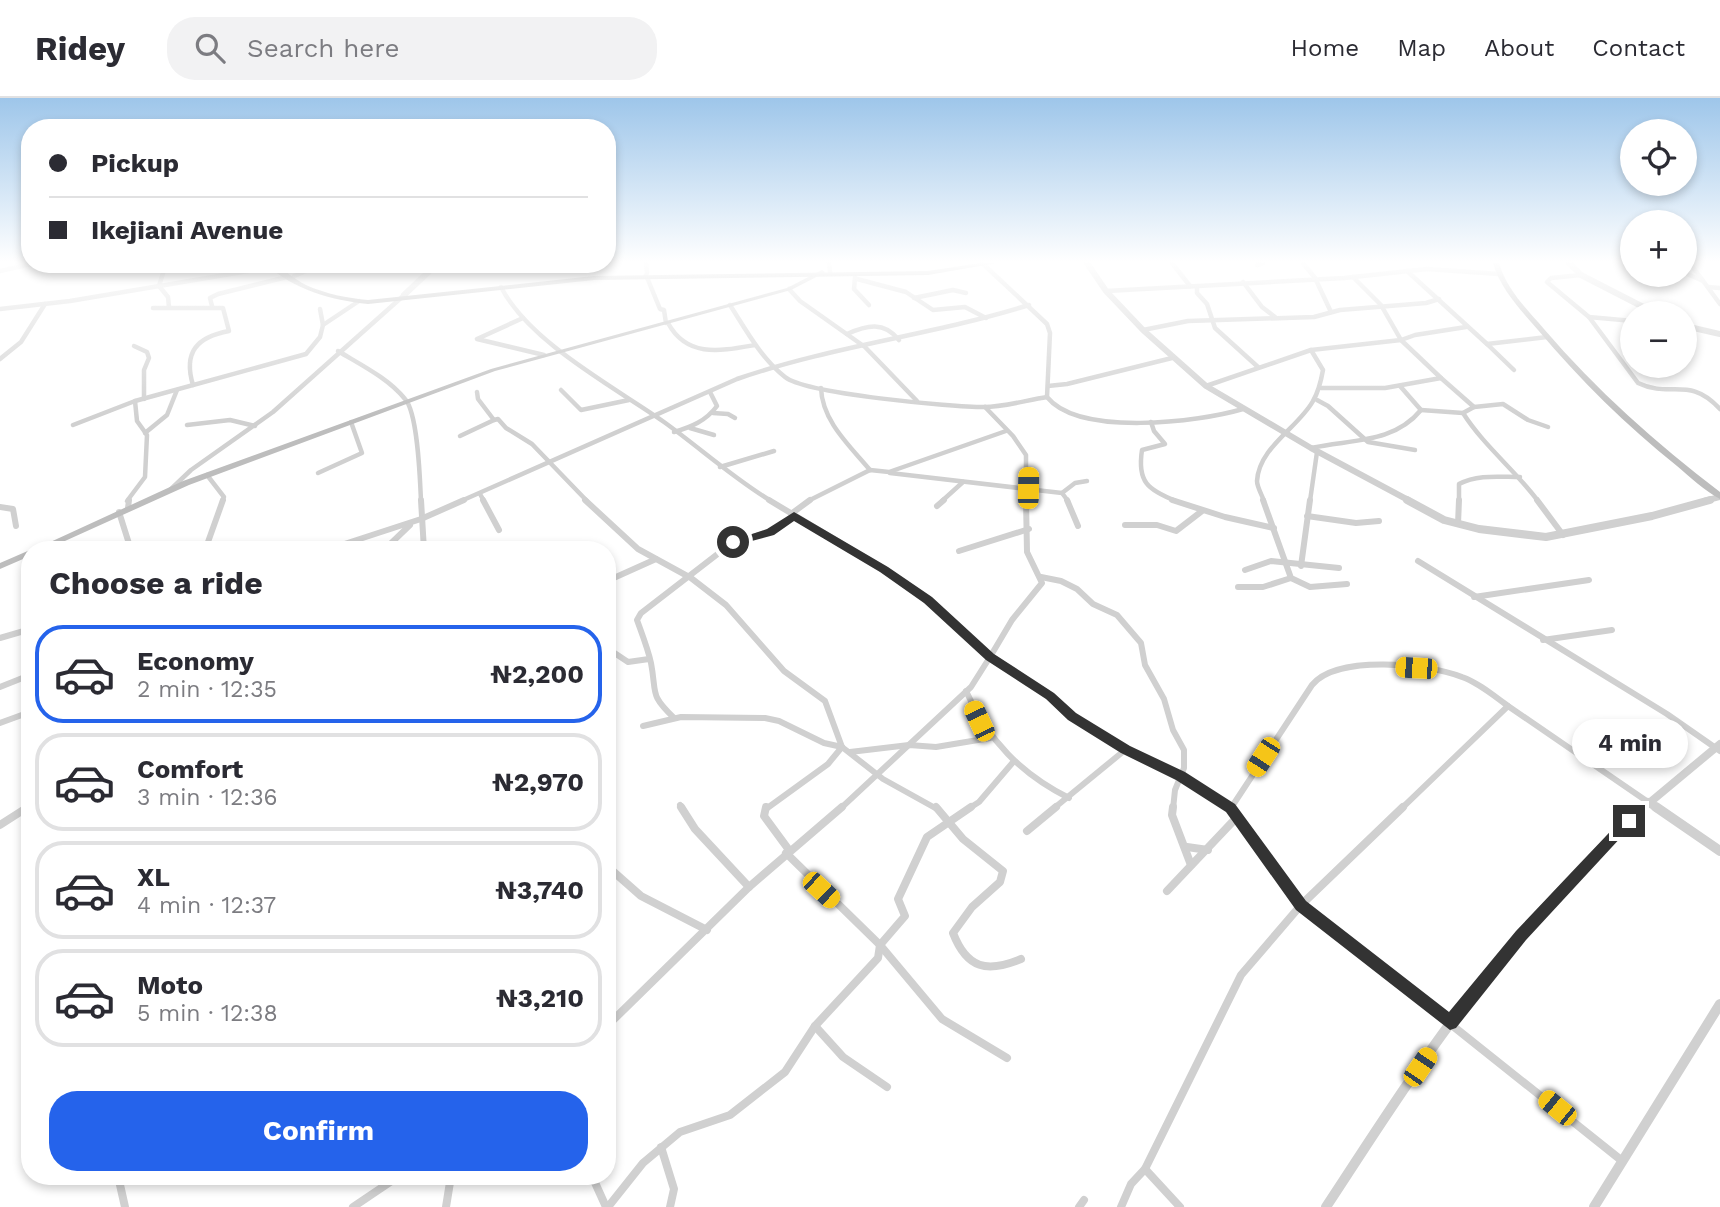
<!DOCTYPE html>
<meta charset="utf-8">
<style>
:root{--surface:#fff;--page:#f2f2f3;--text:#2b2b33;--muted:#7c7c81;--line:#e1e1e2;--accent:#2563eb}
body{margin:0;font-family:"Work Sans",sans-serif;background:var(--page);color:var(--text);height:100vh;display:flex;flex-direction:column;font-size:26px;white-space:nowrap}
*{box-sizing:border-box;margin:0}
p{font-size:23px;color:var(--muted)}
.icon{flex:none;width:38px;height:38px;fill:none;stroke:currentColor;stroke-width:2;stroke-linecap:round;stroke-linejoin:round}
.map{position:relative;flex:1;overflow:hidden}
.panel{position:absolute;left:21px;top:443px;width:595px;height:644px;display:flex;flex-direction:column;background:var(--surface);border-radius:28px;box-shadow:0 4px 10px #0003}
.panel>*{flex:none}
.top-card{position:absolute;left:21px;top:21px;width:595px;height:154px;border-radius:28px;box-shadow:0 4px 10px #0003;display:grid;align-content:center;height:154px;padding:0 28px;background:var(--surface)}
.fabs{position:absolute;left:1620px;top:21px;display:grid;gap:14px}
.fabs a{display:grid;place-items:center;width:77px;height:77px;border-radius:50%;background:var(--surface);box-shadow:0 4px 10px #0003;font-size:35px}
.end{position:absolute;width:32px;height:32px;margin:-16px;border:9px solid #333;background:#fff;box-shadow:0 0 0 4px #fff}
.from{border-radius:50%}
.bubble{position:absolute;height:49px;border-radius:24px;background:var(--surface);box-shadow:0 4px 10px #0003;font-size:23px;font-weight:700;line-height:49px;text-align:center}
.car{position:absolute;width:21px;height:42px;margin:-21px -10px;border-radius:9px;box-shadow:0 0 5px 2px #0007;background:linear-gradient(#f5c518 24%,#345 0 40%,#f5c518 0 76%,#345 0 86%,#f5c518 0)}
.top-card b{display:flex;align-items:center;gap:24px;height:66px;font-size:26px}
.top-card b+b{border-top:2px solid var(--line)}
.top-card i{width:18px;height:18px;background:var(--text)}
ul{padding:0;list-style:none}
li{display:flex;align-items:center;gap:21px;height:98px;margin:0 14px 10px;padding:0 14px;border:4px solid var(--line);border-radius:28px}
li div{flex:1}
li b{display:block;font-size:26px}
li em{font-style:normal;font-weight:700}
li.active{border-color:var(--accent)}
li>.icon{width:63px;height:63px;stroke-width:1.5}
h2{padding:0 28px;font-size:32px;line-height:84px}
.action{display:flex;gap:14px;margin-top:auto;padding:14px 28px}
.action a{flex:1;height:80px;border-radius:28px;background:var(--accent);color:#fff;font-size:28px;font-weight:700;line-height:80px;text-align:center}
header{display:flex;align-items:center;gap:42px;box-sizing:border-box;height:98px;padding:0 35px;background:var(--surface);border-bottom:2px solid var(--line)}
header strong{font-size:33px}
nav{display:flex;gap:38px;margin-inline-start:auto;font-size:24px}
.search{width:490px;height:63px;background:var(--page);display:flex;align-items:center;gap:18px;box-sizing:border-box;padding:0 24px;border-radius:28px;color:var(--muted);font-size:26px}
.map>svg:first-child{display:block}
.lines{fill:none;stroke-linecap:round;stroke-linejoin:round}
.minor-far2{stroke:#d0d0d0;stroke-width:4.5}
.minor-far1{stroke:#d0d0d0;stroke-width:6}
.minor{stroke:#d0d0d0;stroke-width:8}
.tertiary-far2{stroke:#d0d0d0;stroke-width:6}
.tertiary-far1{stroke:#d0d0d0;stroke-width:8}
.tertiary{stroke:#d0d0d0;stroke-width:10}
.secondary{fill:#bdbdbd;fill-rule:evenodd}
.primary{fill:#ababab;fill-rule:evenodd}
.route{fill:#333}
</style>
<header>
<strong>Ridey</strong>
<div class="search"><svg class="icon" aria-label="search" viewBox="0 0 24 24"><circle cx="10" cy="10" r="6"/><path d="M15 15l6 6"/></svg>Search here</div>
<nav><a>Home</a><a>Map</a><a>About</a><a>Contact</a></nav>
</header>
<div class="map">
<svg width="1720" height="1109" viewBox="0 0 1720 1109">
<rect width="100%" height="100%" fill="#fff"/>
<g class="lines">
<g class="minor-far2">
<polyline points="646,165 647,175"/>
<polyline points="829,165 830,174"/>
<path d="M 982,165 L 1047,226 L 1050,235 L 1047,299 C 1079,339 1199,324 1243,311"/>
<polyline points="1172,165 1190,188"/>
<polyline points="1303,165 1315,180 1331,214"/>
<polyline points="1690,165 1720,206"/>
<polyline points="161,166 164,172 159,188 168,199 169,209"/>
<polyline points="326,166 337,170 351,166"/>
<polyline points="359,166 369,171 381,167 388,171"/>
<polyline points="1257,167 1263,165"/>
<polyline points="281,170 289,166"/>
<polyline points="0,173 31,166"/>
<polyline points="1407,173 1487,246 1547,239"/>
<polyline points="1685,175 1703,183"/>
<polyline points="646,177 660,211 664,212 666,225"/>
<path d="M 1581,177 L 1551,180 L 1547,184 L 1589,219 L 1638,285 C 1671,301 1689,277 1720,311"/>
<polyline points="294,178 323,166"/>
<polyline points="855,179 854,191 869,207"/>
<polyline points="857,181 906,194 933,212 965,209 986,220"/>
<polyline points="1243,184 1262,209 1275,219"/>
<path d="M 501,189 C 529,244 614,289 664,324 C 700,350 733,380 771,403"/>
<polyline points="1197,189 1197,195 1207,206 1215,230 1258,269"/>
<polyline points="1708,189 1720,190"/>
<polyline points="789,191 800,203 865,249 917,303"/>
<polyline points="1106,193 1344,180 1427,171 1499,176"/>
<polyline points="914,200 953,192 966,195"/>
<path d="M 730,207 C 746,232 761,260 785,279 C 806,296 952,309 984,309 C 1004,309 1027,302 1047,299"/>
<polyline points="212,208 210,200 218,196 287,179"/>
<path d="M 153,210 L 223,210 L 229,233 C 197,239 183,254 193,287"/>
<polyline points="0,211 70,203 272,169"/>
<polyline points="320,211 323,227"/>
<polyline points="1589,219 1633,223"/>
<polyline points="523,220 477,241 544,257"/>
<path d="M 668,225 C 687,260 720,253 755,247"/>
<polyline points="1143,232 1188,223 1314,219 1340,212 1426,205 1439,201"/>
<path d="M 847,236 C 867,227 884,223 899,242"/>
<polyline points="1487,246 1514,272"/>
<polyline points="134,248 147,254 149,260 144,272 144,301"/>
<path d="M 338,253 C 361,267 388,280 405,301 C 418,315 420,382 421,403"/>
<polyline points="0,261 21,244 45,206"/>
<polyline points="1048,288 1067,286 1172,260"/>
<polyline points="1206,288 1311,252 1401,242 1381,207 1353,179"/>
<path d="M 821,290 C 822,323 850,348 870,372"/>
<polyline points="1321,290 1385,290 1441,280 1401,242 1415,237 1466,229"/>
<polyline points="561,292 581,312 629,302"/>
<polyline points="477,294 478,301 494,322 498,321 506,330 532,346 587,403"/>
<polyline points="1317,302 1328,308 1368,344 1415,352"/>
<polyline points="985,309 1013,338 1026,357 1026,403"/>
<polyline points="1474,309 1503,306 1528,322 1548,329"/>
<polyline points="1421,312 1463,315 1474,309 1441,280"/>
<polyline points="713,315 728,316 735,320"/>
<path d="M 1463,315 C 1484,348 1515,372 1538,403"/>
<path d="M 1151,324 L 1154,333 L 1165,346 L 1142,352 C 1137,384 1148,392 1176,403"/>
<polyline points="73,327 135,303 306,256 320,239 323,227 359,203"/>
<polyline points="187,327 230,322 255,328"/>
<polyline points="690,330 714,337"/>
<path d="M 674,334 C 691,329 706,323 717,308 L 710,294"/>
<polyline points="145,335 167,317 177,292"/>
<polyline points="460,338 494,322"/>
<path d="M 1311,350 C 1351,341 1393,346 1421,312 L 1400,288"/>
<polyline points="720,369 774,353"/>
<polyline points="318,375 362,355 351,324"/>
<polyline points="890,375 1062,395 1068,403"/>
<polyline points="207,377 224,399 222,403"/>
<polyline points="171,391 191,372 273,314 402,199"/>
<polyline points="1062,395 1075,385 1087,383"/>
<polyline points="480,396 484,403"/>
<polyline points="127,403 145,379 147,337 137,323 135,303"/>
<path d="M 461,403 L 737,281 C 832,248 933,237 1029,207"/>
<polyline points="808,403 870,372 889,374 1006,333"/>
<polyline points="942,403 963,384"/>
<path d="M 1264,403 C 1262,397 1257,389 1257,383 C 1259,349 1298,330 1313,303 C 1319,293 1321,283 1323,272 L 1311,252"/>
<polyline points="1310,403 1317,354"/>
<path d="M 1459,403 L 1459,386 C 1478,376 1499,379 1520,379"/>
</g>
<g class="minor-far1">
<polyline points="421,402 424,452"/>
<polyline points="483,402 499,432"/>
<polyline points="585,402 638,451 691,480 726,507 784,573 825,603 842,649"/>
<polyline points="769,402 884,471 928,502 990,559 1012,522 1042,485 1027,454 1026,402"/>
<polyline points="1067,402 1078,428"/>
<polyline points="1172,402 1225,419 1274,430"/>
<polyline points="1263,402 1291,480 1310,489 1347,486"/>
<polyline points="1537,402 1563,437"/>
<polyline points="937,408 944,402"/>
<polyline points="0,409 13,411 16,428"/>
<polyline points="128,410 129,402"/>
<polyline points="119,414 131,452"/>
<polyline points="791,416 810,402"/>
<polyline points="1307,418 1356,425 1379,423"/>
<polyline points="1458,426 1459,402"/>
<polyline points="1125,427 1157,427 1176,433 1202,413"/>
<polyline points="220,452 208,444 223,402"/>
<polyline points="326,452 421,421 464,402"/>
<polyline points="384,452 410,427"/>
<polyline points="959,453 1029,431"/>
<polyline points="1418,463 1667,616 1720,653"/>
<polyline points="1301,468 1310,402"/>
<polyline points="1245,472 1271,463 1339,470"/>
<polyline points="1041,479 1061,483 1077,491 1093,506 1117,517 1141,545 1145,567 1164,601 1173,632 1184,652 1184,670 1175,692 1173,711"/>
<polyline points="607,483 656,461"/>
<polyline points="1238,489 1263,489 1291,480"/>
<polyline points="1474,499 1589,482"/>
<polyline points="0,540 24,533"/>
<polyline points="1543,542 1612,532"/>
<polyline points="607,550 628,564 649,561"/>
<polyline points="0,589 30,577"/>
<path d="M 966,593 C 988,642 1021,676 1069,700"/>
<path d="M 674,620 C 649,596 657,596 651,565 C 648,551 642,536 637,522 L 641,515 L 733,444 L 771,434 L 794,418"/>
<polyline points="0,625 30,614"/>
<polyline points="643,628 681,619 765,620 779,623 824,645 842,649 883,681 937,711"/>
<polyline points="850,654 909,647 936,649 990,640"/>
<polyline points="680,707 683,711"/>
<path d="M 1231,710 L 1312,587 C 1337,556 1429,566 1462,579 C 1479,585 1494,598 1508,608"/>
<polyline points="25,711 30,708"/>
<polyline points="766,711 828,666 842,649"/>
<polyline points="840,711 971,589 990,559 1050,598 1084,627 1125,652 1180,678 1232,711"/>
<polyline points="968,711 979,704 1014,663"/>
<polyline points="1053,711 1125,652"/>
<polyline points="1401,711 1508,608 1648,704"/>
</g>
<g class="minor">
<polyline points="681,709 695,731 749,789"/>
<polyline points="766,709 764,718 789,752"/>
<path d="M 936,709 L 963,741 L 1003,773 L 1000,784 L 972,809 L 953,835 C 967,871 987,875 1021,861"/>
<polyline points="1173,709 1172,717 1191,767"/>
<polyline points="1230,709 1301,807 1621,1062"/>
<polyline points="0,727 28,709"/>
<polyline points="1027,733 1056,709"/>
<polyline points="1187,749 1208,752"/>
<polyline points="786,755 880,847 942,921 1007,960"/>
<polyline points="607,768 641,798 707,832"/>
<polyline points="1167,793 1238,718"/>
<polyline points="607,928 749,789 842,709"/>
<polyline points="815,928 843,959 887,989"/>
<polyline points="661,1049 674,1091 670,1109"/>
<polyline points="1145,1071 1180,1109"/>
<polyline points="118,1078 125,1109"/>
<polyline points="592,1078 606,1109"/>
<polyline points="353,1109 399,1078"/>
<polyline points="446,1109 451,1078"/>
<polyline points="608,1109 643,1065 680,1034 730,1017 785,974 815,928 878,860 880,847 905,818 898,801 927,739 971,709"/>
<polyline points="1079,1109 1084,1102"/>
<polyline points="1121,1109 1131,1086 1145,1071 1241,877 1301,807 1403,709"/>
</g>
<g class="tertiary-far2">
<polyline points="1087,165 1106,193 1143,232 1206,288 1311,350 1410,403"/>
<polyline points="1569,165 1581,177 1655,215"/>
<polyline points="404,197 437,166"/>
<polyline points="1685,228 1720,236"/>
<polyline points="1704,403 1720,399"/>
</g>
<g class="tertiary-far1">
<polyline points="1407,402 1444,422 1479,431 1546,439 1652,418 1710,402"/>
<polyline points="1648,704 1658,711"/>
<polyline points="1642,711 1720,646"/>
</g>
<g class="tertiary">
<polyline points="1656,709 1720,753"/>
<path d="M 1326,1109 C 1367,1047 1407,983 1452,923 C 1510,846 1574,775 1644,709"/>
<polyline points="1594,1109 1720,906"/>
</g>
<g class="secondary">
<path d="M 1493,165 L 1499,165 C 1507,192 1526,210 1544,231 C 1596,292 1656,345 1720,394 L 1720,401 C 1705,393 1690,379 1677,368 C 1626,327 1580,282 1538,232 C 1520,211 1501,192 1493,165 Z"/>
<polygon points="822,172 825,174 824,175 791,192 495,273 189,387 45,452 33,452 183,383 491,271 787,190"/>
<polygon points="30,452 30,458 0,471 0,465"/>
</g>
<path class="primary" d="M 980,165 L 997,165 L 928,177 L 594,182 L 368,206 C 331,202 294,192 266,166 C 278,166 294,181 306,187 C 326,196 347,200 368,202 L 594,178 L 928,173 Z"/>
</g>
<linearGradient id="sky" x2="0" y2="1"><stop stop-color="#9ec6ea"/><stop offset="0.51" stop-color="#fff"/><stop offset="1" stop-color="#fff" stop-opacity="0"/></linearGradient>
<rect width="1720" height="321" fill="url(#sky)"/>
<polygon class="route" points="794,414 888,469 932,499 994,556 1054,595 1076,615 1130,648 1185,674 1235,706 1306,803 1449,914 1516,833 1624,719 1629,717 1636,723 1526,842 1456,930 1450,932 1296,812 1226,714 1176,682 1121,655 1068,622 1046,601 986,562 924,505 880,474 794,423 774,437 733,448 728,444 767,431"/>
</svg>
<div class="fabs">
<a><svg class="icon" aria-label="locate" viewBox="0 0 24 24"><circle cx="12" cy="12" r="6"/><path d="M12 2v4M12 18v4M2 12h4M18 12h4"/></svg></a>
<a>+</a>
<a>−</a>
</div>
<i class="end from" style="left:733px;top:444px"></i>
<i class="end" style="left:1629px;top:723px"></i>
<div class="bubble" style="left:1572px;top:621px;width:116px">4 min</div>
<i class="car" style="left:1028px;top:390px;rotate:1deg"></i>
<i class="car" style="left:1416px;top:570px;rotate:273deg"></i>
<i class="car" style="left:979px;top:623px;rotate:335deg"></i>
<i class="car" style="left:1263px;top:659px;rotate:213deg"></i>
<i class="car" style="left:821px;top:792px;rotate:133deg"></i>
<i class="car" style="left:1420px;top:969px;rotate:34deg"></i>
<i class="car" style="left:1557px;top:1010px;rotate:309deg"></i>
<div class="top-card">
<b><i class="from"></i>Pickup</b>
<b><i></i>Ikejiani Avenue</b>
</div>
<section class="panel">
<h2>Choose a ride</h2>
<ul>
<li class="active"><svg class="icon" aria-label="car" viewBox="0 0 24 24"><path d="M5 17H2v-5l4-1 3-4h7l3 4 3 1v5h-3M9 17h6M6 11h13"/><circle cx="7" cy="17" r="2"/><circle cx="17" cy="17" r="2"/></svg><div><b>Economy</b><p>2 min · 12:35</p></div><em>₦2,200</em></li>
<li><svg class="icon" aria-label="car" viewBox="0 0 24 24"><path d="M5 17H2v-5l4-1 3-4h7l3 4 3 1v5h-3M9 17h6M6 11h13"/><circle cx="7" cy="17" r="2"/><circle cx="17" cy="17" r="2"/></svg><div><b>Comfort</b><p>3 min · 12:36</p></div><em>₦2,970</em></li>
<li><svg class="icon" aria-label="car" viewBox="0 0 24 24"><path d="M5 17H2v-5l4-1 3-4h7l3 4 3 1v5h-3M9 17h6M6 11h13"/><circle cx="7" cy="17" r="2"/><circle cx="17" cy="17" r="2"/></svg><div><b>XL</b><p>4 min · 12:37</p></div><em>₦3,740</em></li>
<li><svg class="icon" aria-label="car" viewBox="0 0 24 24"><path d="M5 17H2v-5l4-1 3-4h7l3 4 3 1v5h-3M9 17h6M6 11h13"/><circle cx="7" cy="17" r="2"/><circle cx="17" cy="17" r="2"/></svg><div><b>Moto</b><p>5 min · 12:38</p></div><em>₦3,210</em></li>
</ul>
<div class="action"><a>Confirm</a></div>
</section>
</div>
